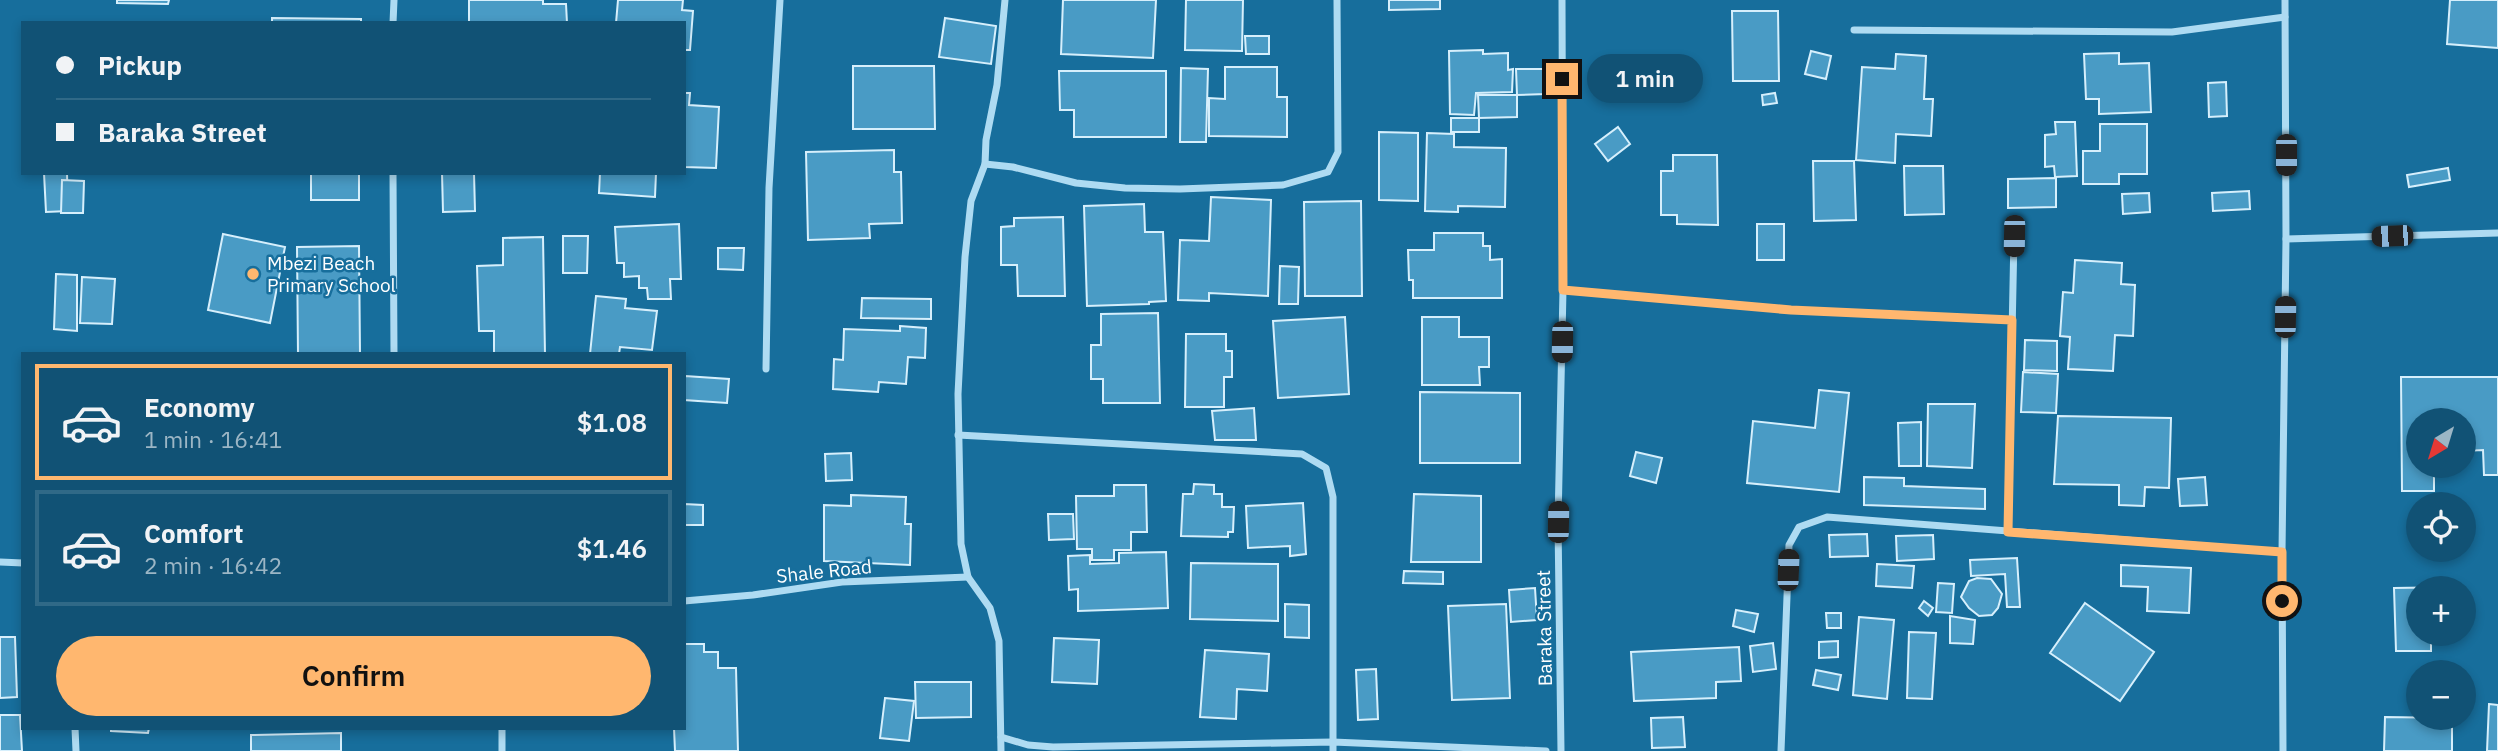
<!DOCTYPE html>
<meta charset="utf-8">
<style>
:root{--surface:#115275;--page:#1a587a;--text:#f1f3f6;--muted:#9cb6c5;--line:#306987;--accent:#ffb76f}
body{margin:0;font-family:"IBM Plex Sans",sans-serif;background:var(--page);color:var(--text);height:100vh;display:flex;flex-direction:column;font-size:26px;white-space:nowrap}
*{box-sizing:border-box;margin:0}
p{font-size:23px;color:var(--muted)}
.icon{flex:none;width:38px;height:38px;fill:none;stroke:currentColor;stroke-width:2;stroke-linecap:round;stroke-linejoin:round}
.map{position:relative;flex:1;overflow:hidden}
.side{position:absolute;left:21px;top:352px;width:665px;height:378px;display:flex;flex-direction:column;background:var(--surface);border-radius:0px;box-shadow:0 4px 10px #0003}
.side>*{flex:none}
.guide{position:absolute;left:21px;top:21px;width:665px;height:154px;border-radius:0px;box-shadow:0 4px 10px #0003;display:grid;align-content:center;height:154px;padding:0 35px;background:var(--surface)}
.needle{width:46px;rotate:218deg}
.buttons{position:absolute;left:2406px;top:408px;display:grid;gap:14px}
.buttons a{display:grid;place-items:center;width:70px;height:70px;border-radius:50%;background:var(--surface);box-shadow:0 4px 10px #0003;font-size:35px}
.end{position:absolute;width:32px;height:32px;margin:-16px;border:9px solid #ffb76f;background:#111;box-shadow:0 0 0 4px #111}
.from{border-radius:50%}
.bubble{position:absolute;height:49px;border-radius:24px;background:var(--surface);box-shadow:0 4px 10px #0003;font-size:23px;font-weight:600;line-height:49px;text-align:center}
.car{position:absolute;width:21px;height:42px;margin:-21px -10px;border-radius:9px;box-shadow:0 0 5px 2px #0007;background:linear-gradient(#222 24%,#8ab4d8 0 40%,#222 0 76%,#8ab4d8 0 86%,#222 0)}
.guide b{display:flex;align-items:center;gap:24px;height:66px;font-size:26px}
.guide b+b{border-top:2px solid var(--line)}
.guide i{width:18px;height:18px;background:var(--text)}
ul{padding:12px 0 0;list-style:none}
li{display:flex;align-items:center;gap:21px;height:116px;margin:0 14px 10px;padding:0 21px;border:4px solid var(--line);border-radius:0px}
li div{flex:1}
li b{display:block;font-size:26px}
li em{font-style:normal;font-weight:600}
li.on{border-color:var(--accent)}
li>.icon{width:63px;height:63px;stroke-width:1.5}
.cta{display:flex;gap:14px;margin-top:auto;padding:14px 35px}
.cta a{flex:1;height:80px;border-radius:42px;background:var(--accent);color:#111;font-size:28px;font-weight:600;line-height:80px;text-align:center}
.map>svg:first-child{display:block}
.building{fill:#499bc5;stroke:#d6effc;stroke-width:2}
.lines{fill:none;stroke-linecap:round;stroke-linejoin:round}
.street{stroke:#aedbf2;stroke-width:7}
.route{stroke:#ffb76f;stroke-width:9}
.poi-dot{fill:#ffb76f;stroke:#176e9c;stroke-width:2.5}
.labels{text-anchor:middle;stroke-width:5;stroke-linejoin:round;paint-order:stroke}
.poi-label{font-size:19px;fill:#fff;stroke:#176e9c;text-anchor:start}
.street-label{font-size:19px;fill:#fff;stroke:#176e9c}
</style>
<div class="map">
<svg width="2498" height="751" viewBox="0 0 2498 751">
<rect width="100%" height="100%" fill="#176e9c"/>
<g class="building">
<polygon points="117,0 169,0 168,4 117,3"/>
<polygon points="469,0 543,0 543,4 566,4 567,23 469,23"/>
<polygon points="618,0 683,0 682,10 693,11 690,50 684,50 684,23 616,23"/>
<polygon points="1063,0 1156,0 1153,58 1061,54"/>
<polygon points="1186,0 1243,0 1242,51 1185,50"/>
<polygon points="1389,0 1440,0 1440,9 1389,10"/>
<polygon points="2450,0 2498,0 2498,48 2447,44"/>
<polygon points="1732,11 1778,11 1779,81 1733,81"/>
<polygon points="272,18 361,19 361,23 272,23"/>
<polygon points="945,18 996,26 991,64 939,57"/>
<polygon points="1245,36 1269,36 1269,54 1246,54"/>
<polygon points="1483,50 1483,54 1508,53 1508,70 1513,69 1512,92 1476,93 1474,115 1450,114 1449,51"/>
<polygon points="1811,51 1831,56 1826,79 1805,74"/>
<polygon points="2119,53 2119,64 2149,63 2151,112 2099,114 2099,99 2086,99 2084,54"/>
<polygon points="1896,54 1926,56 1924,99 1933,99 1931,136 1896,134 1895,163 1856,160 1862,67 1895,69"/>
<polygon points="853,66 934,66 935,129 853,129"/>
<polygon points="1225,67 1277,67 1277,97 1287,97 1287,137 1209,136 1209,98 1225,99"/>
<polygon points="1181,68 1208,69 1206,142 1180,142"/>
<polygon points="1516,69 1546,69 1546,94 1517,95"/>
<polygon points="1059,71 1166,71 1166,137 1074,137 1074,110 1060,110"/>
<polygon points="2226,82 2227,116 2209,117 2208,83"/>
<polygon points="684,93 690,93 689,105 719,107 716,168 684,167"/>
<polygon points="1775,93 1777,103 1763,105 1762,95"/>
<polygon points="1478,95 1517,95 1517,117 1479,118"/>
<rect x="1451" y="118" width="28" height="14"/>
<polygon points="2055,122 2075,122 2077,176 2055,177 2054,166 2045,167 2045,135 2056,134"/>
<polygon points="2100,124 2147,124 2147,174 2119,174 2119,184 2083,184 2083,151 2100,151"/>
<polygon points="1618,127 1630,144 1608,161 1595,144"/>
<polygon points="1379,132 1418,133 1418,201 1379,200"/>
<polygon points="1427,133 1454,134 1454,147 1506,148 1505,207 1458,206 1458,212 1425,211"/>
<polygon points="894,150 894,172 901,172 902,223 869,224 870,238 808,240 806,152"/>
<polygon points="1673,155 1717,155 1718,225 1677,224 1677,215 1661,215 1661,171 1673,171"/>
<polygon points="1813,161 1854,161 1856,220 1814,221"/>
<polygon points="1904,166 1943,166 1944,214 1905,215"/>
<polygon points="2448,168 2450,180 2409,187 2407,175"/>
<polygon points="44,173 67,173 68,211 46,212"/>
<rect x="311" y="173" width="48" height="27"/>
<polygon points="442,173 474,173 475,211 443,212"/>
<polygon points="600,173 656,173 655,197 599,193"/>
<polygon points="2056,178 2056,207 2008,208 2008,179"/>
<polygon points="62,180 84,181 83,213 61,213"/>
<polygon points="2249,191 2250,209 2213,211 2212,193"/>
<polygon points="2149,193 2150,212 2123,214 2122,194"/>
<polygon points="1211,197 1271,200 1268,296 1209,293 1209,301 1178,300 1180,240 1209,241"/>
<polygon points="1361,201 1362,296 1305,296 1304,202"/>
<polygon points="1144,204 1145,232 1163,232 1166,301 1149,302 1149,304 1087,306 1084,206"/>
<polygon points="1063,217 1065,296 1018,296 1017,265 1001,265 1001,227 1014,226 1014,218"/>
<polygon points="679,224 681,279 670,279 671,299 648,299 647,288 639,288 639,276 624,277 624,263 617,263 615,227"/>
<rect x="1757" y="224" width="27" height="36"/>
<polygon points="1434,233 1483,233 1483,246 1490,246 1490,260 1502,259 1502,298 1413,298 1413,280 1409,280 1408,250 1434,250"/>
<polygon points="223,234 285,247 270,323 208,310"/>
<polygon points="563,236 588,236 587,273 563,273"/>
<polygon points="543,237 545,354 494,354 494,331 479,331 477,266 503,265 503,238"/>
<polygon points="359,246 360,354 298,354 297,247"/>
<polygon points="718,248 744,248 743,270 718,269"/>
<polygon points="2075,260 2122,263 2121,284 2135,285 2133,336 2115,335 2113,371 2068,369 2070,337 2060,336 2063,292 2073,293"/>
<polygon points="1280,266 1299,267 1298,304 1279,304"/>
<polygon points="56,274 77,275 77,331 54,329"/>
<polygon points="82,277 115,279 112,324 80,323"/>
<polygon points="596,296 626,299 625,308 657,311 652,350 620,347 619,354 590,354"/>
<polygon points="862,298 931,299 931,319 861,318"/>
<polygon points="1158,313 1160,403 1103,403 1103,379 1091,379 1091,345 1101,345 1101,314"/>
<polygon points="1345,317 1349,394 1278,398 1273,321"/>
<polygon points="1422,317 1459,317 1459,337 1489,337 1489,367 1479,367 1480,385 1422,385"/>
<polygon points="900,326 926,328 925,358 908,357 906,384 879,382 878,392 833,389 834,359 843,360 844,329 900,331"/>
<polygon points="1186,334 1226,334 1226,351 1232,351 1232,377 1224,377 1224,407 1185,407"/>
<polygon points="2025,340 2057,341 2057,371 2024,370"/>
<polygon points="2023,372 2058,374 2056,413 2021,412"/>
<polygon points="685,376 729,379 727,403 684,400"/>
<polygon points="2401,377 2498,377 2498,475 2484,475 2483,450 2464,451 2464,420 2418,420 2418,466 2434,466 2434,491 2402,491"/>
<polygon points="1819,390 1849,393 1839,492 1747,483 1753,421 1815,428"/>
<polygon points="1420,392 1520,393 1520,463 1420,463"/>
<polygon points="1928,404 1975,404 1972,468 1927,466"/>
<polygon points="1254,408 1256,440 1215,440 1212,411"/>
<polygon points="2058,416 2171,418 2169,488 2145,487 2144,506 2119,505 2119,485 2054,484"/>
<polygon points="1921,422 1921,466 1899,466 1898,423"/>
<polygon points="1636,452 1662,458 1656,483 1630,476"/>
<polygon points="851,453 852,480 826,481 825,454"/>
<polygon points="1864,477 1904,478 1904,486 1985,489 1985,509 1864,505"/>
<polygon points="2205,477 2207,505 2180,506 2178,479"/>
<polygon points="1194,484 1214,485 1214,494 1222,494 1222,507 1234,507 1233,532 1228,532 1228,537 1181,536 1183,494 1193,494"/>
<polygon points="1114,485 1146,485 1147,532 1131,532 1131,550 1114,550 1114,560 1092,560 1092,549 1077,549 1076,496 1114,496"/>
<polygon points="1414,494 1481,496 1481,562 1411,562"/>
<polygon points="851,495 906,497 905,524 911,524 910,565 824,561 824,505 851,506"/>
<polygon points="1303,503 1306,554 1290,556 1290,546 1248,548 1246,506"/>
<polygon points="684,504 703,505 703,525 684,525"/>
<polygon points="1048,514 1073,514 1074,539 1049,540"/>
<polygon points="1867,534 1868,556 1830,557 1829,535"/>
<polygon points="1933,535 1934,559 1897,561 1896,536"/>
<polygon points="1166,552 1168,608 1078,611 1078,589 1069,590 1068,556 1090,555 1090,564 1119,563 1119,553"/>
<polygon points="2017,558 2020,607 2007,607 2005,574 1971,576 1970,560"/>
<polygon points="1191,563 1278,564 1278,621 1190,619"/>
<polygon points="1877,564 1914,566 1912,588 1876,586"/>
<polygon points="2121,565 2191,568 2189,613 2147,611 2148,587 2121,586"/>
<polygon points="1404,571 1443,572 1443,584 1403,583"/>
<polygon points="1977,578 1991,579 2002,594 1998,608 1992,615 1979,616 1969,608 1961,597 1969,581"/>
<polygon points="1938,583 1954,584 1952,613 1936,612"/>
<polygon points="2456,587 2418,588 2418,634 2457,634 2457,637 2431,638 2431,651 2396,651 2394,588"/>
<polygon points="1535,588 1537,620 1511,622 1509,590"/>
<polygon points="1924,601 1933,608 1928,616 1919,608"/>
<polygon points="2085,603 2154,652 2120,701 2050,653"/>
<polygon points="1285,604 1309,605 1309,638 1285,637"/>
<polygon points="1506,604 1510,698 1452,700 1448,606"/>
<polygon points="1736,610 1758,614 1754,632 1733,626"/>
<polygon points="1826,613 1841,613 1841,628 1827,628"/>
<polygon points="1950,616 1975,620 1973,644 1950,643"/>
<polygon points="1859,617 1894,620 1887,699 1853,695"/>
<polygon points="1909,632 1936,633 1932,699 1907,698"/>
<polygon points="0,637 15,637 17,697 0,698"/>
<polygon points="1054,638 1099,640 1097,684 1052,682"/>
<polygon points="1838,641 1838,657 1819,658 1819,642"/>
<polygon points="1773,643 1776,669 1753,672 1750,646"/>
<polygon points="684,644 704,644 704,652 718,652 718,668 736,668 738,751 675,751 674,728 684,728"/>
<polygon points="1739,647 1741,681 1716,682 1716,698 1634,701 1631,652"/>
<polygon points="1205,650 1269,654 1267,691 1237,689 1236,719 1200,717"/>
<polygon points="1376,669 1378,719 1358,720 1356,670"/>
<polygon points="1816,670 1841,675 1838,690 1813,685"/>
<polygon points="915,682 971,682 971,717 916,718"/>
<polygon points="885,698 914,701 909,741 880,738"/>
<polygon points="2489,704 2498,705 2498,751 2487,751"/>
<polygon points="0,715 20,715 22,751 0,751"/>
<polygon points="1683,717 1685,747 1652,748 1651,718"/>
<polygon points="2385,717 2452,718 2452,751 2384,751"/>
<polygon points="111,728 149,728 148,733 111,731"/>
<polygon points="341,733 341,751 251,751 251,735"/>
</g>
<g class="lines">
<g class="street">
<polyline points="393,23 394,0"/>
<polyline points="1854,30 2172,32 2285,17"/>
<polyline points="985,164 1013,167 1076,183 1125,188 1180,189 1283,185 1328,172 1338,152 1337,0"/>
<polyline points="393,173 394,354"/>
<polyline points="2286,239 2498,233"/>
<polyline points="1563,290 1791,310 2012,320"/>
<polyline points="766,369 769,188 780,0"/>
<polyline points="958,435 1302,454 1326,468 1333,497 1333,751"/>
<polyline points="2008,532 2014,236"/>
<polyline points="0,562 23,563"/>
<polyline points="684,601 753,595 842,582 968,577"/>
<polyline points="75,728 76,751"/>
<polyline points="502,728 502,751"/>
<polyline points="1001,737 1028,745 1053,747 1333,742 1546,751"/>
<polyline points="1001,751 999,641 990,608 968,577 961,544 958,394 965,257 971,201 985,164 986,140 997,85 1005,0"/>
<polyline points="1561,751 1558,522 1563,290 1562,0"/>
<polyline points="1781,751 1789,545 1799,527 1827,517 2282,552"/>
<polyline points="2283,751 2282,552 2286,239 2285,0"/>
</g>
</g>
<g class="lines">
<polyline class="route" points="1562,79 1563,290 1791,310 2012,320 2008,532 2282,552 2282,601"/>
</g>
<circle class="poi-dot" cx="253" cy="274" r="7"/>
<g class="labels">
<g class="poi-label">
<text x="267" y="270">Mbezi Beach<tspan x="267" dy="22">Primary School</tspan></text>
</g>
<g class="street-label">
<text transform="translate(824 571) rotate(-6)" y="7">Shale Road</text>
<text transform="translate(1544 628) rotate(-91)" y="7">Baraka Street</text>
</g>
</g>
</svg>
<div class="buttons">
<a><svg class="needle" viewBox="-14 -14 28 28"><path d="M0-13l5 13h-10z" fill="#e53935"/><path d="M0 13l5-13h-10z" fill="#9cb6c5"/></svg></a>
<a><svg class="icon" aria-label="locate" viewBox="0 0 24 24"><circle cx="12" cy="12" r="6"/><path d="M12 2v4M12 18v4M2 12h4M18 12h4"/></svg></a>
<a>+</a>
<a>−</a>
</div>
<i class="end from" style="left:2282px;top:601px"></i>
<i class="end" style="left:1562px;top:79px"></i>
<div class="bubble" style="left:1587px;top:54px;width:116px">1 min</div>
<i class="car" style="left:2286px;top:155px;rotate:180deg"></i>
<i class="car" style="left:2014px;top:236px;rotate:181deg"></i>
<i class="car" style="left:2392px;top:236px;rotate:268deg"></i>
<i class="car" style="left:2285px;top:317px;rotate:1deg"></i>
<i class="car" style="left:1562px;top:342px;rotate:181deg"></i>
<i class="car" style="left:1558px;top:522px;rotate:1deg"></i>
<i class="car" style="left:1788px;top:570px;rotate:2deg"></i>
<div class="guide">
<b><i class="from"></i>Pickup</b>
<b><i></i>Baraka Street</b>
</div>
<section class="side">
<ul>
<li class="on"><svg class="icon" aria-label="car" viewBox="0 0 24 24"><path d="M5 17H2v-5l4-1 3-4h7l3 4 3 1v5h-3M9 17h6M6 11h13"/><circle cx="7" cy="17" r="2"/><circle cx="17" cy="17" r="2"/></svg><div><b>Economy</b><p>1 min · 16:41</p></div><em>$1.08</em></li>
<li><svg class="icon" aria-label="car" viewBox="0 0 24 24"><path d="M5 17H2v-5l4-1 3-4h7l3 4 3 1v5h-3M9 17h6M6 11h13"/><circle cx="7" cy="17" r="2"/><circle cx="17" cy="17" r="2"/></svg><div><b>Comfort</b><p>2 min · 16:42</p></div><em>$1.46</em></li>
</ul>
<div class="cta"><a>Confirm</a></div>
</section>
</div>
